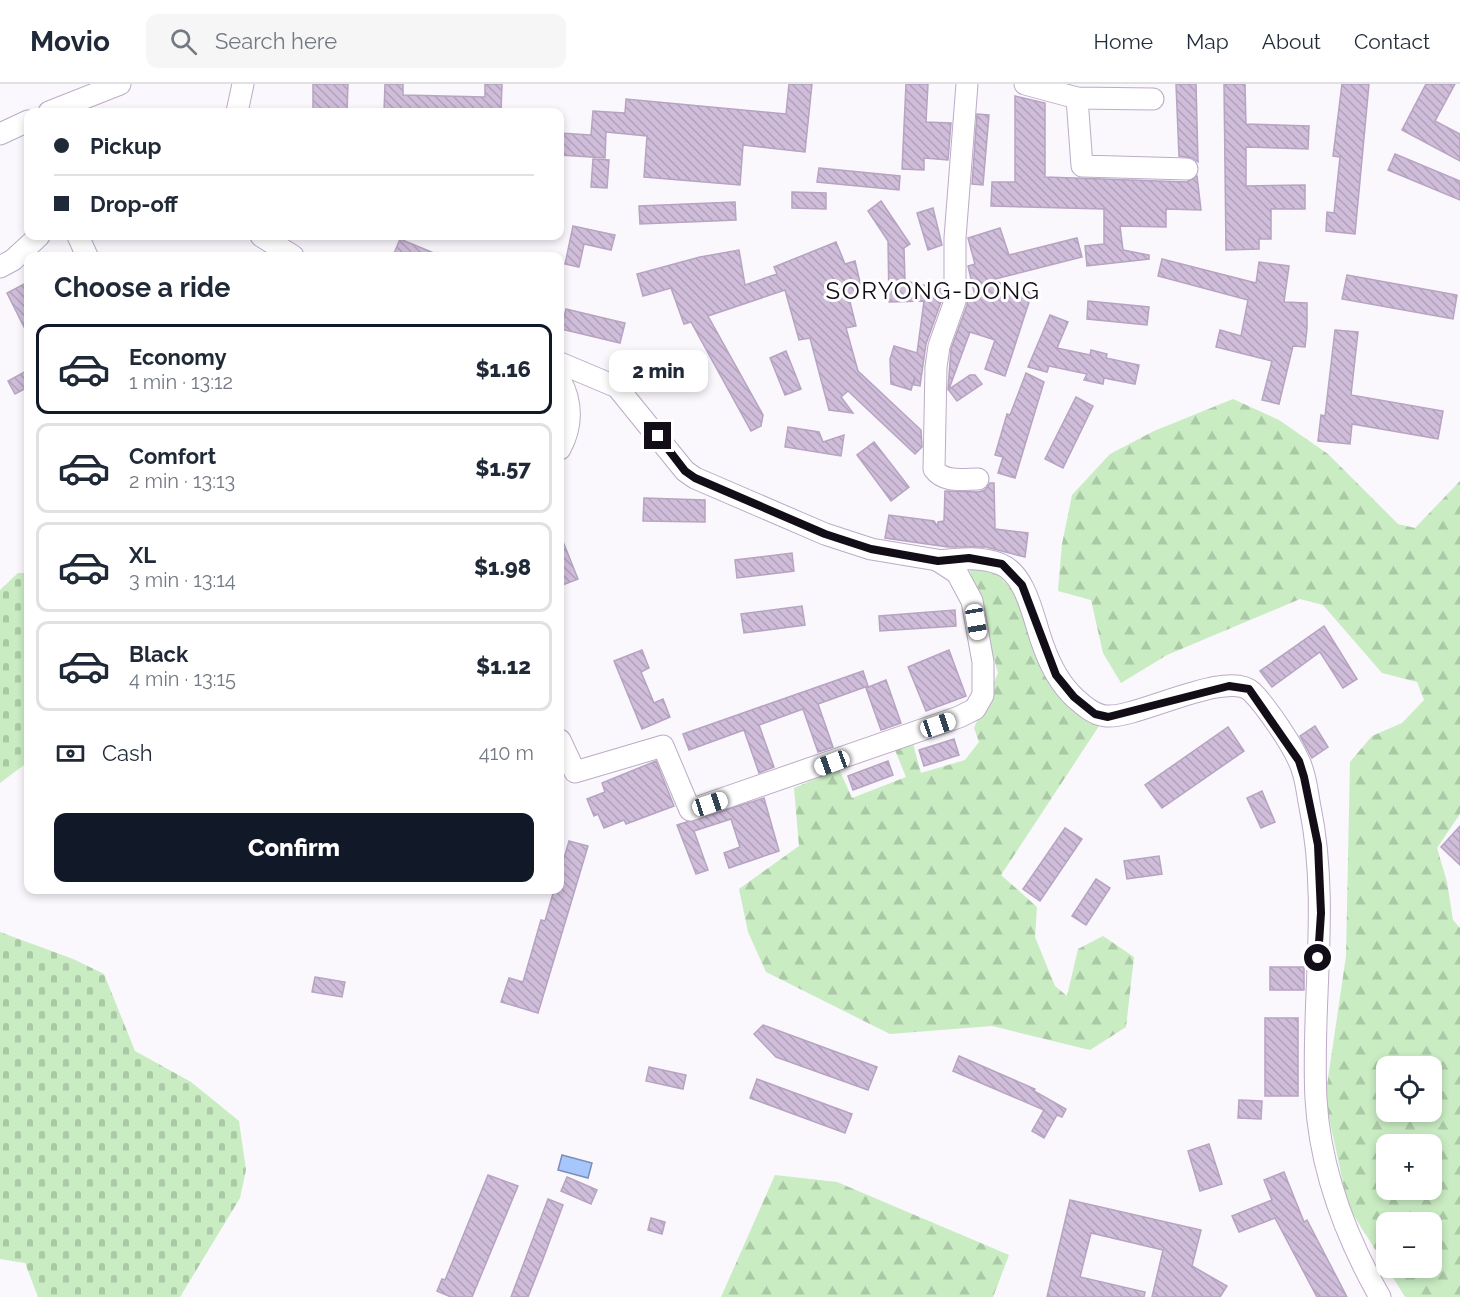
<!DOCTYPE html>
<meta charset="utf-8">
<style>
:root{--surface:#fff;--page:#f6f6f7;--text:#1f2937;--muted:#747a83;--line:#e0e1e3;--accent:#111827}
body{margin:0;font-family:Raleway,sans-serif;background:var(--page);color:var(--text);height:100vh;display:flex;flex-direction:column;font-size:22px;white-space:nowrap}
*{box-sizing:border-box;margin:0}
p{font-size:20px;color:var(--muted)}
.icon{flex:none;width:33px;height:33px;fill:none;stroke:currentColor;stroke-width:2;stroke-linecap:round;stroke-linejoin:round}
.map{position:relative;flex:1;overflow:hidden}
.drawer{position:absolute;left:24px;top:168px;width:540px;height:642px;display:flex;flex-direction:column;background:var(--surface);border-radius:12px;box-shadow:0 3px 9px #0003}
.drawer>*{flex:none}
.banner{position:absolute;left:24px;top:24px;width:540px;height:132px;border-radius:12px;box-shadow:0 3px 9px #0003;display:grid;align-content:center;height:132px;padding:0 30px;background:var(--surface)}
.buttons{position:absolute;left:1376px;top:972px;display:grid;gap:12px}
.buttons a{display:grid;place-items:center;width:66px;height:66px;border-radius:12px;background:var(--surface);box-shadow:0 3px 9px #0003;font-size:30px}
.end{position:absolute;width:27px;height:27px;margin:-14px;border:8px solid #130d17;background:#fff;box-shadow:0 0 0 3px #fff}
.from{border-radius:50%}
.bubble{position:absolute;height:42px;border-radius:12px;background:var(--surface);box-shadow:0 3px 9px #0003;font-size:20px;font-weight:800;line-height:42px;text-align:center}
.car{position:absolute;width:18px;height:36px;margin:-18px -9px;border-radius:8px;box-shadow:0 0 4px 2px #0007;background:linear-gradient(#fff 24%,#345 0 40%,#fff 0 76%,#345 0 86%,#fff 0)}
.banner b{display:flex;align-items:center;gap:21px;height:57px;font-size:22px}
.banner b+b{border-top:2px solid var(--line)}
.banner i{width:15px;height:15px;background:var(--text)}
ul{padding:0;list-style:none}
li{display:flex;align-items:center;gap:18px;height:90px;margin:0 12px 9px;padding:0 18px;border:3px solid var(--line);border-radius:12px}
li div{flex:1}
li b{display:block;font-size:22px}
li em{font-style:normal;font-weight:800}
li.active{border-color:var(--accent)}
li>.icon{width:54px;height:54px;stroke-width:1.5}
h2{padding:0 30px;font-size:27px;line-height:72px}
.pay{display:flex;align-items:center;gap:15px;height:66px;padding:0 30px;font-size:22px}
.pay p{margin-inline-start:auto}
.primary-button{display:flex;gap:12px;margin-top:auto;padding:12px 30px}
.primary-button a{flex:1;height:69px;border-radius:12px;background:var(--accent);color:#fff;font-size:24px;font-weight:800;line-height:69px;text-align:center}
header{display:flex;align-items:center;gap:36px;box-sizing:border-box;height:84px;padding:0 30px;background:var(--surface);border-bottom:2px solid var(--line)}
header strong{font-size:28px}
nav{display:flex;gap:33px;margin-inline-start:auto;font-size:21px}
.search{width:420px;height:54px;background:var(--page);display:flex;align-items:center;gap:15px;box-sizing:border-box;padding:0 21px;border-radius:12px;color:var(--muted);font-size:22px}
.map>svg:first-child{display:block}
.forest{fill:url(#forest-firs);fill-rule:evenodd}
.cemetery{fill:url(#cemetery-stones)}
.water{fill:#a7c6fb;stroke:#7b8eb7;stroke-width:1.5}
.building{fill:url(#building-back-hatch);stroke:#b6a4c1;stroke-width:1.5}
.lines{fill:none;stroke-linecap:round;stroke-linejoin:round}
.minor-casing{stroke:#bdabc8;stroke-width:23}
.minor{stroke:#fff;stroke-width:21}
.route{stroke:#130d17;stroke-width:8}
.labels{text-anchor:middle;stroke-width:6;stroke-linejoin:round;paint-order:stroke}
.quarter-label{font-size:24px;letter-spacing:1.5px;fill:#130d17;stroke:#fff}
</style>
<header>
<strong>Movio</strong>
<div class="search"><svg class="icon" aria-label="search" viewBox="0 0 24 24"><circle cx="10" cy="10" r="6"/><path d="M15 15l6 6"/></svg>Search here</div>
<nav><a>Home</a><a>Map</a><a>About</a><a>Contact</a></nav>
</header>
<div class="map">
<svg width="1460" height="1213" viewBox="0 0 1460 1213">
<defs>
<pattern id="forest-firs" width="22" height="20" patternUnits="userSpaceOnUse" patternTransform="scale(1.5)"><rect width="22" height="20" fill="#c9ecc3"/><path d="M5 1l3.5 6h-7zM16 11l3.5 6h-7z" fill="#acc9a7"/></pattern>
<pattern id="cemetery-stones" width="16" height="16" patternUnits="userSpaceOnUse" patternTransform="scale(1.5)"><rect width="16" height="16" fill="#c9ecc3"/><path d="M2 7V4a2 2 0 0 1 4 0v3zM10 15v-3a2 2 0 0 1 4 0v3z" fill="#acc9a7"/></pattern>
<pattern id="building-back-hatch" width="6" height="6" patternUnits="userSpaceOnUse" patternTransform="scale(1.5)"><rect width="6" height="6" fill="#cfbdda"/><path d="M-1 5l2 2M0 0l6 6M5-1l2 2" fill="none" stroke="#b1a1ba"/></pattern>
</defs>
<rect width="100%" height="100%" fill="#faf7fd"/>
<g class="forest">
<path d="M 1233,315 L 1279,336 L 1328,370 L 1398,440 L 1415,444 L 1460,397 L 1460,730 L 1437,764 L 1447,798 L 1453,836 L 1460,844 L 1460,1213 L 1405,1213 L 1387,1184 L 1431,1184 L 1431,1138 L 1386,1138 L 1386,1183 L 1348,1122 L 1325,1015 L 1346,872 L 1350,678 L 1372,652 L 1402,639 L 1424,616 L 1417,598 L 1382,589 L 1323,521 L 1300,515 L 1167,571 L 1121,599 L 1103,569 L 1091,516 L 1058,507 L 1062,460 L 1072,411 L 1110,370 L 1154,347 ZM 1386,982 L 1431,982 L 1431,1028 L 1386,1028 ZM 1386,1060 L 1431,1060 L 1431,1106 L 1386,1106 Z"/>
<polygon points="969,483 993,486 1012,505 1086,630 1099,642 1001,791 1037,823 1035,853 1055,902 1067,912 1078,865 1103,852 1134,873 1126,943 1090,966 992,942 890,950 766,888 748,848 739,805 799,762 794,704 839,685 852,714 906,693 895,666 913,660 921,689 965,676 979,658 974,644 998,589"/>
<polygon points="775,1091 837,1098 1009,1171 993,1213 721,1213"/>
</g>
<g class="cemetery">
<polygon points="18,489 28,489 28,678 0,699 0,506"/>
<polygon points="0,848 73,875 104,890 135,967 191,998 239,1037 246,1086 240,1114 180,1213 38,1213 25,1179 0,1175"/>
</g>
<polygon class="water" points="562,1071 592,1079 588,1094 558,1086"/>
<g class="building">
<polygon points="313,0 348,0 347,28 313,28"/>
<polygon points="385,0 403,0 403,11 485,13 485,0 502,0 501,28 384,28"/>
<polygon points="789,0 812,0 805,68 743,61 740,101 644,93 647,52 606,48 605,74 560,71 560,49 591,51 593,27 625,29 626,15 786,30"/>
<polygon points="906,0 928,0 926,38 951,39 948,76 924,74 924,86 902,85"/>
<polygon points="1176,0 1196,0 1198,78 1193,74 1179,72"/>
<polygon points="1224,0 1245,0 1246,40 1309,42 1308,65 1246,63 1246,102 1305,101 1305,125 1271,125 1271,155 1259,155 1259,165 1226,166"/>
<polygon points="1342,0 1369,0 1355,150 1326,147 1327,128 1334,129 1340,73 1333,72"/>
<polygon points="1426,0 1455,0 1435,37 1460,50 1460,77 1402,46"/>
<polygon points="1015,12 1045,19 1045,93 1187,98 1197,92 1201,126 1166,125 1166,143 1120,142 1123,166 1149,171 1149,175 1087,182 1085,162 1104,160 1104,125 991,122 992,98 1015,98"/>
<polygon points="977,30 989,31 983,101 972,100"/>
<polygon points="1395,70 1460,97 1460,116 1388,86"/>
<polygon points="593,75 609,76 607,104 591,103"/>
<polygon points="819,84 900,92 899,106 817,98"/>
<polygon points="792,108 826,109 826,125 792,124"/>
<polygon points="881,117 910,160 904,164 905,197 942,205 942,215 926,260 920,302 914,301 915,292 911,306 891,300 890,275 894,262 917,269 924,217 889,218 888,157 868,127"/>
<polygon points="735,118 736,136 640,140 639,122"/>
<polygon points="933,124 942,161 928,166 917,129"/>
<polygon points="573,142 615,151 611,166 584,160 579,183 565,180"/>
<polygon points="1000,144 1009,171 1077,154 1082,173 991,196 1032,209 1005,292 985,285 995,256 970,248 949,305 970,291 975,291 982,300 957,317 948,305 951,265 967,221 968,210 975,212 968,182 975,180 968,154"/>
<polygon points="400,155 441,172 393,172"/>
<polygon points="836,158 845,180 855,177 863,211 849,214 856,242 846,244 858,287 921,346 922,363 915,370 848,307 841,313 853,329 829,326 810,254 799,256 785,206 708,232 763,331 761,342 751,347 691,238 684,240 671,204 643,212 637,190 700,173 739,166 745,201 777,190 774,183"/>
<polygon points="1162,175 1256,199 1259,178 1289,182 1284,218 1307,219 1307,245 1305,263 1293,262 1279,320 1262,316 1272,277 1216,263 1220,246 1241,252 1248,216 1158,192"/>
<polygon points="1347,191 1457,211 1453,235 1342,215"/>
<polygon points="28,198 28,251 7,209"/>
<polygon points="1088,217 1149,223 1147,241 1087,235"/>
<polygon points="566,225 625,239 620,259 561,245"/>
<polygon points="1050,231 1068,238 1057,264 1090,271 1091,266 1107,270 1106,274 1139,281 1135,300 1104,294 1103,300 1084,296 1087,290 1049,282 1047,288 1028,283"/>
<polygon points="1335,246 1358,248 1351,311 1443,327 1438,355 1352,340 1350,360 1318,357 1321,331 1325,332"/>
<polygon points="786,267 801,305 785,311 770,274"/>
<polygon points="28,286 28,303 15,310 8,297"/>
<polygon points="1026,289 1044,298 1015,394 998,389 1003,373 995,371 1007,330 1010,331"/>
<polygon points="1076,313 1093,322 1063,384 1045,375"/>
<polygon points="788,343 819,348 823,358 844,351 841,372 785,363"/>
<polygon points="874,358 909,403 891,417 857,371"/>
<polygon points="990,399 994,399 995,445 1028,449 1025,473 986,463 948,463 885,454 889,431 934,437 938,443 938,438 944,437 945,407 979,408 985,406"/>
<polygon points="644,414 705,416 705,438 643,437"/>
<polygon points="560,450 578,495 560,502"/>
<polygon points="792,469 794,487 737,494 735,476"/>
<polygon points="802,522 805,541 744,549 741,530"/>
<polygon points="955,526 956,542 880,547 879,532"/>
<polygon points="1324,542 1357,595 1343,604 1320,568 1272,603 1260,587"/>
<polygon points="642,566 649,584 641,588 654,619 663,615 670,633 642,645 614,577"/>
<polygon points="949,566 966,612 926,627 908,583"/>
<polygon points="863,587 868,602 818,620 833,663 818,668 803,625 759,641 774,683 759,689 744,646 689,666 683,650"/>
<polygon points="886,596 901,639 881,646 866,604"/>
<polygon points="1315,642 1328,663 1312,674 1300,652"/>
<polygon points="1228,643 1244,667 1162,724 1145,701"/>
<polygon points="954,655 959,671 924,682 919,666"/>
<polygon points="656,677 674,722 626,740 624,736 604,744 598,730 594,732 587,715 605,708 602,699"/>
<polygon points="888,677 893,691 853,706 848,692"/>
<polygon points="1262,707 1275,738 1261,744 1247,714"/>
<polygon points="764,714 779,767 729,784 724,769 740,763 731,735 694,747 708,786 696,790 677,741"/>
<polygon points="1460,742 1460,781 1441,763"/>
<polygon points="1065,744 1082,755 1040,817 1023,805"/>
<polygon points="569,757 588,762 538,929 501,918 509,894 523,898 541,836 545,837 554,806 560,806 560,788"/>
<polygon points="1159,772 1162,790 1127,795 1124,777"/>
<polygon points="1096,795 1110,804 1086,841 1072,832"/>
<rect x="1270" y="883" width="34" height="23"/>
<polygon points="315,893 345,898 342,913 312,908"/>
<rect x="1265" y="934" width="33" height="78"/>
<polygon points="763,941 877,983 868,1006 776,973 754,950"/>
<polygon points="959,972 1035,1005 1034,1007 1066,1025 1062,1033 1057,1031 1044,1054 1032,1047 1044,1026 953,987"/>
<polygon points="649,983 686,991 683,1005 646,997"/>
<polygon points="757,995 852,1030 845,1049 750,1014"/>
<polygon points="1239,1016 1262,1017 1261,1035 1238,1034"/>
<polygon points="1209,1060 1222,1100 1200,1107 1188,1067"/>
<polygon points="1284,1088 1304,1138 1307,1136 1347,1213 1317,1213 1275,1134 1239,1148 1232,1132 1272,1116 1264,1096"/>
<polygon points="488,1091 518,1102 472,1213 451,1213 437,1207 442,1195 445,1196"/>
<polygon points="567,1093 597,1106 591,1120 561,1107"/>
<polygon points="548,1115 563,1121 543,1175 528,1213 511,1213"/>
<polygon points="1070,1116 1201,1146 1192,1182 1227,1202 1220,1213 1152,1213 1163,1166 1091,1149 1080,1193 1145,1208 1144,1213 1047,1213"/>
<polygon points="651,1134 665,1138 662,1150 648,1146"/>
</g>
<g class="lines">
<g class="minor-casing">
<g id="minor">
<path d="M 967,0 L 955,154 L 955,217 L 939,262 L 936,283 L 934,385 C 944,399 963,395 978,395"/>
<polyline points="1025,0 1077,14 1153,15"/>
<polyline points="1077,14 1082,82 1187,85"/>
<polyline points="49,28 120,0"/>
<polyline points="237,28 243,0"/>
<polyline points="0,50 28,37"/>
<polyline points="78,152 87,172"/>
<polyline points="261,152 293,172"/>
<polyline points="0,183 13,176 39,152"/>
<polyline points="560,279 617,303 685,387 695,394 825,450 871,465 937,476 957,489 972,517 983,578 983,611 975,625 959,633 690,726 663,662 575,688 560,656"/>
<path d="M 560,296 C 573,319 572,343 560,365"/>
<path d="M 938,477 C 959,475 980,472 1000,480 C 1027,490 1034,538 1043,561 C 1050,581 1060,600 1075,614 C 1084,622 1094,631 1106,632 C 1137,635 1228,584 1252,608 C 1266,622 1291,659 1299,677 C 1306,691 1307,708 1310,723 C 1330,820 1311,917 1316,1015 C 1320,1085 1346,1153 1380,1213"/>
</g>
</g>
<use href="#minor" class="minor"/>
</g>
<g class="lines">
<polyline class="route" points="658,352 685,387 695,394 825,450 871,465 938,477 969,474 1002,480 1022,501 1056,591 1074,613 1095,630 1108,633 1229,602 1249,605 1299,677 1304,693 1318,761 1321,829 1318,874"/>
</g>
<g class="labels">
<g class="quarter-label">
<text x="933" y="215">SORYONG-DONG</text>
</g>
</g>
</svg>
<div class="buttons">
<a><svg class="icon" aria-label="locate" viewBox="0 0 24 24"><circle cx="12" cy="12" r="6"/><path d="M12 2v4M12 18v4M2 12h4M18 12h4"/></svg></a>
<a>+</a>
<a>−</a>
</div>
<i class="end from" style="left:1318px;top:874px"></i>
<i class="end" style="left:658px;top:352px"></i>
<div class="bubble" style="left:609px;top:266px;width:99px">2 min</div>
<i class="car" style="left:976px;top:538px;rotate:170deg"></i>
<i class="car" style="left:938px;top:641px;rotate:71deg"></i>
<i class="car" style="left:832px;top:679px;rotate:250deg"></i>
<i class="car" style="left:710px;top:720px;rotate:72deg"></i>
<div class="banner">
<b><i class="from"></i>Pickup</b>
<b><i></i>Drop-off</b>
</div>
<section class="drawer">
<h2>Choose a ride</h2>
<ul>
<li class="active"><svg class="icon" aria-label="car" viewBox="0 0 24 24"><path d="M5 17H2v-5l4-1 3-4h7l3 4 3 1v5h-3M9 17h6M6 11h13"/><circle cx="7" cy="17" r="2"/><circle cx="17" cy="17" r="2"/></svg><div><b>Economy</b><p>1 min · 13:12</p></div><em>$1.16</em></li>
<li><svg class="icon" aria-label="car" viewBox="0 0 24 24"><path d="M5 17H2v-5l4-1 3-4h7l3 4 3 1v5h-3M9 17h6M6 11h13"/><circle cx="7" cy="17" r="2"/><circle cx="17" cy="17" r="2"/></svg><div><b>Comfort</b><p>2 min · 13:13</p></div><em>$1.57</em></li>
<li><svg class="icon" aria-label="car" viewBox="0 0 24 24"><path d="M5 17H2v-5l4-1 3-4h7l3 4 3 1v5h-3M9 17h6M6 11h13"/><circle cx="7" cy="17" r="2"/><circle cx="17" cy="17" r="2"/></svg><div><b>XL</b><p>3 min · 13:14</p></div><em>$1.98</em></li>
<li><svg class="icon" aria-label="car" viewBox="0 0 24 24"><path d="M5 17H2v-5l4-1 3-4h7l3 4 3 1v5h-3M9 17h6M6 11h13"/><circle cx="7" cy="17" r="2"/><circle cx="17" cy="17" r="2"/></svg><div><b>Black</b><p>4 min · 13:15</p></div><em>$1.12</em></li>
</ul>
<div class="pay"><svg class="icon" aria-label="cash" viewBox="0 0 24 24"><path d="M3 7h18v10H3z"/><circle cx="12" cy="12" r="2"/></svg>Cash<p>410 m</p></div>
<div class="primary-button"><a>Confirm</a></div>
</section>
</div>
